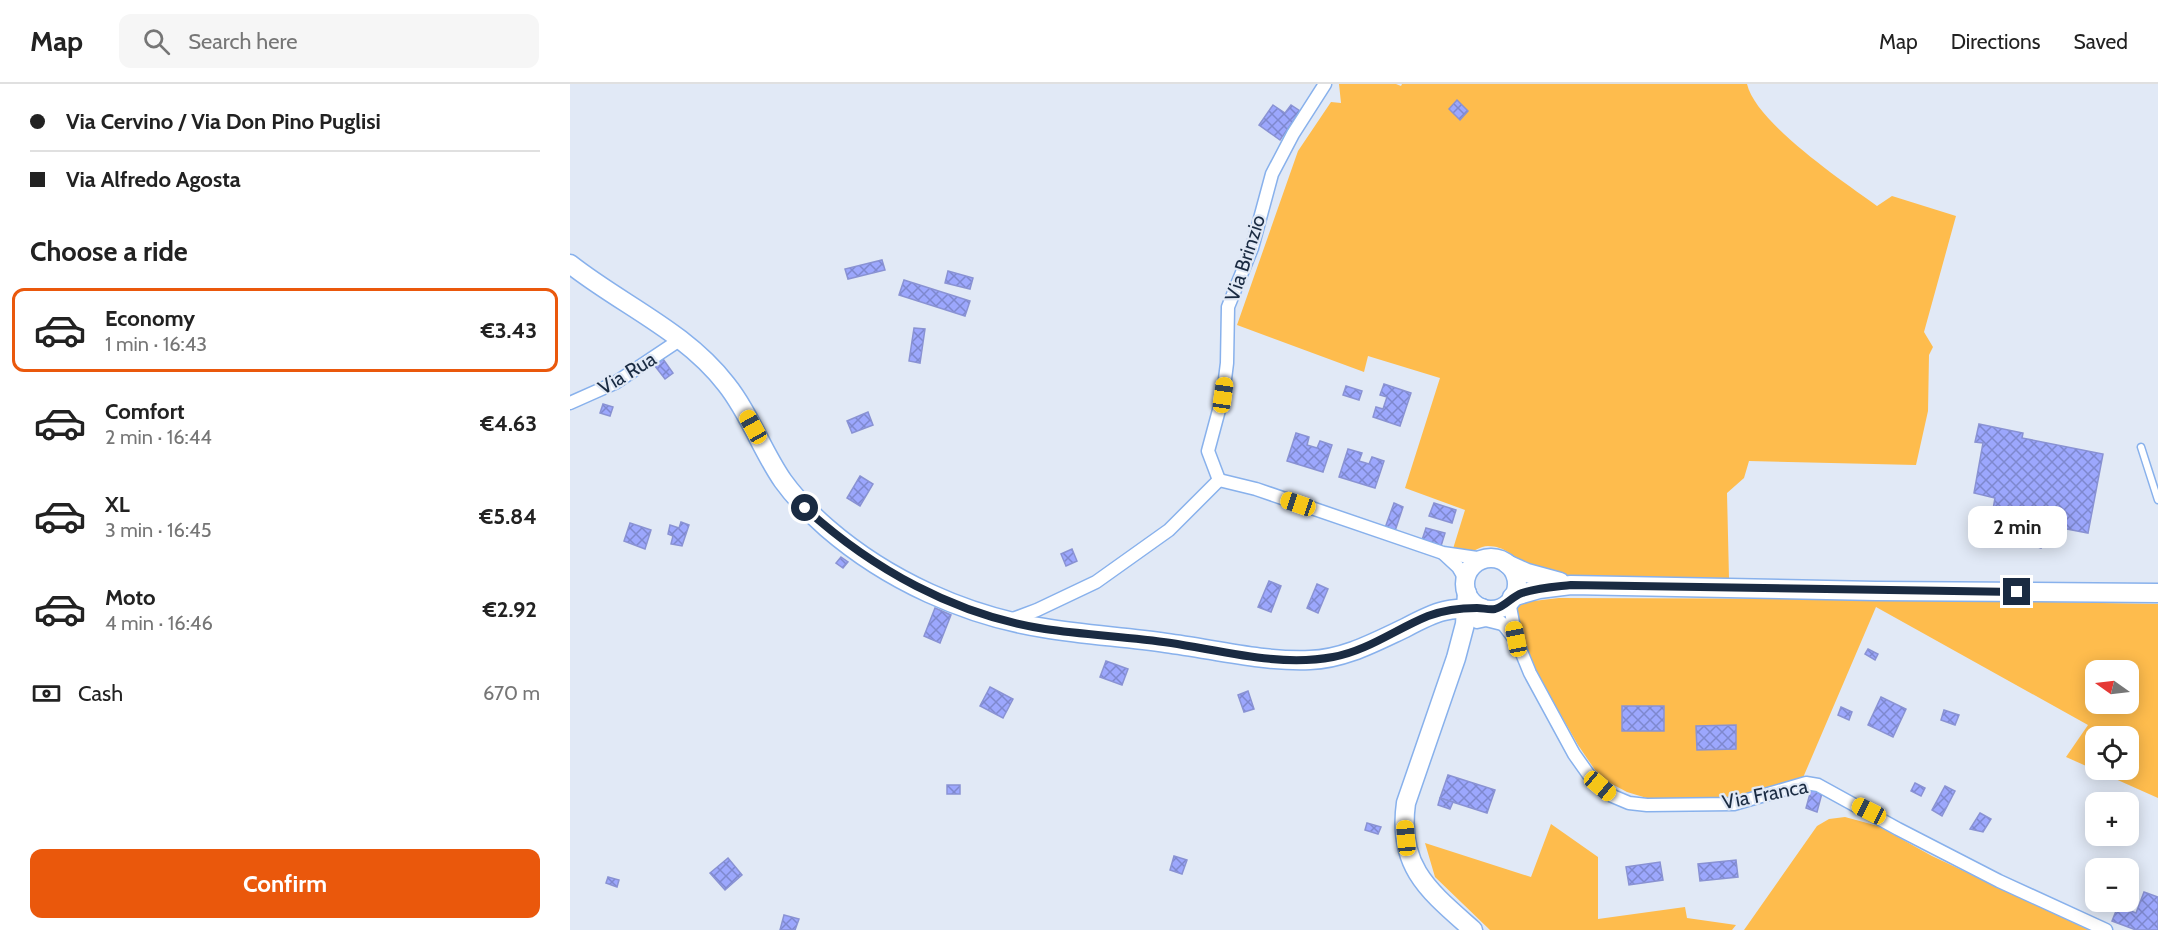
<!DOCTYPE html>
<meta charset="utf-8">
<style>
:root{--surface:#fff;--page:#f6f6f6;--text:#222;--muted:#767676;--line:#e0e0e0;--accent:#ea580c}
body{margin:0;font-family:Cabin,sans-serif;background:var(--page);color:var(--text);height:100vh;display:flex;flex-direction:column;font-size:22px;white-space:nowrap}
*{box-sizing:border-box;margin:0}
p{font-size:20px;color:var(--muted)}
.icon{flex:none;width:33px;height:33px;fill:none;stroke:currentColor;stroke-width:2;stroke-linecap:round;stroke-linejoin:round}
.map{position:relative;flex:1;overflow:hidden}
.side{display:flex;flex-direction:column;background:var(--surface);width:570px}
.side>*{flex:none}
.banner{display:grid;align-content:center;height:132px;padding:0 30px;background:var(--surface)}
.needle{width:39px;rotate:284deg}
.fabs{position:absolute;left:1515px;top:576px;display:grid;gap:12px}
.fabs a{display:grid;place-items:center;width:54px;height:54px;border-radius:12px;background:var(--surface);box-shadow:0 3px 15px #0003;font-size:30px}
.end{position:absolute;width:27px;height:27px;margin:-14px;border:8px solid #1a2b42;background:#fff;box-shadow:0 0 0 3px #fff}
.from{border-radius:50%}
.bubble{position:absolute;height:42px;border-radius:12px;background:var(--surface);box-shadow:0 3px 15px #0003;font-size:20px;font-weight:700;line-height:42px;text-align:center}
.car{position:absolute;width:18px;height:36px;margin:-18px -9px;border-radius:8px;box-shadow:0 0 4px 2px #0007;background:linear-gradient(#f5c518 24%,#345 0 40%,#f5c518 0 76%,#345 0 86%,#f5c518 0)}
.banner b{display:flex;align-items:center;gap:21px;height:57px;font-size:22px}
.banner b+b{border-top:2px solid var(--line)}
.banner i{width:15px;height:15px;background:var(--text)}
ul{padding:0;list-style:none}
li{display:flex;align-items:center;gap:18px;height:84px;margin:0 12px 9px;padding:0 18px;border:3px solid transparent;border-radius:12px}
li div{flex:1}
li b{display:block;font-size:22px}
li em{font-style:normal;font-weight:700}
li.on{border-color:var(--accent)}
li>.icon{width:54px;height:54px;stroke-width:1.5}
h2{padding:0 30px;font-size:27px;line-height:72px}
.pay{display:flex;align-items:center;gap:15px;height:66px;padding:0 30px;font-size:22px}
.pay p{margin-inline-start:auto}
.button{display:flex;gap:12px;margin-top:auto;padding:12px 30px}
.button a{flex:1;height:69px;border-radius:12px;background:var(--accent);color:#fff;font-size:24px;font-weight:700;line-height:69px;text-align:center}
header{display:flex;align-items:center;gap:36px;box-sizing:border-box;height:84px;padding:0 30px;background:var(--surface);border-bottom:2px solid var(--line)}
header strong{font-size:28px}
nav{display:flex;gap:33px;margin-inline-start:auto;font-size:21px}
.search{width:420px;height:54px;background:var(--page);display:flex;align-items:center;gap:15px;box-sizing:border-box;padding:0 21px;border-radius:12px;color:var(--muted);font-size:22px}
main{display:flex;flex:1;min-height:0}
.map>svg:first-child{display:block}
.green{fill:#febc4d;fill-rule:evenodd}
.building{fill:url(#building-cross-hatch);stroke:#8992d3;stroke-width:1.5}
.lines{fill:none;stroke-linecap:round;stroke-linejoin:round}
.lane-casing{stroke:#88b1ec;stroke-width:9}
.street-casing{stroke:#88b1ec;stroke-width:15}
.secondary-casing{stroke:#88b1ec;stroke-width:21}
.lane{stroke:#fff;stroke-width:6}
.street{stroke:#fff;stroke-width:12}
.secondary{stroke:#fff;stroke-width:18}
.route{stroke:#1a2b42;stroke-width:8}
.labels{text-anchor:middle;stroke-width:4.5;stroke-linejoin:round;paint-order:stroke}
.street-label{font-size:20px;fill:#1a2b42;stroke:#e1e9f6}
</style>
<header>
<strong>Map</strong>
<div class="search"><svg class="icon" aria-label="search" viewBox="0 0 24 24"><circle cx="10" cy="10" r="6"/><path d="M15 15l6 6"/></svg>Search here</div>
<nav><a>Map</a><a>Directions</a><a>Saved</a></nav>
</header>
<main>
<section class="side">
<div class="banner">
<b><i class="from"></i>Via Cervino / Via Don Pino Puglisi</b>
<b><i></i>Via Alfredo Agosta</b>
</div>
<h2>Choose a ride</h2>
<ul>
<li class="on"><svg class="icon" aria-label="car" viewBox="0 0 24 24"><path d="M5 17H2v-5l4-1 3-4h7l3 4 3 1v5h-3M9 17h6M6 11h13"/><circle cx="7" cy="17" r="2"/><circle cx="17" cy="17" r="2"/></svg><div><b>Economy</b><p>1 min · 16:43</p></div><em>€3.43</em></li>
<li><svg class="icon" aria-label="car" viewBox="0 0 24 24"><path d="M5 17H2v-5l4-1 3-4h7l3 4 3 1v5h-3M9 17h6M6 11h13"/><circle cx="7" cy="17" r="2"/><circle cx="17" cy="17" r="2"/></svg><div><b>Comfort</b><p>2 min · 16:44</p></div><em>€4.63</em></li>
<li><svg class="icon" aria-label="car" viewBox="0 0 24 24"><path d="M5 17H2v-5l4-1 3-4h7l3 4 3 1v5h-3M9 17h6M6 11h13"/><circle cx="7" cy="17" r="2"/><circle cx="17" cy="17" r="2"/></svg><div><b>XL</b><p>3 min · 16:45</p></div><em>€5.84</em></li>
<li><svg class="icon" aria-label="car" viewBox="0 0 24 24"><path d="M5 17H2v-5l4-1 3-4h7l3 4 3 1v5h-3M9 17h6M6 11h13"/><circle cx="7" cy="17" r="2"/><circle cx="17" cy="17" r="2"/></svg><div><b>Moto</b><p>4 min · 16:46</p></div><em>€2.92</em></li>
</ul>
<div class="pay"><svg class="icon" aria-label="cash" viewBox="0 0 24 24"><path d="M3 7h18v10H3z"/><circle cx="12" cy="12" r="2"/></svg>Cash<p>670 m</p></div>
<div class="button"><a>Confirm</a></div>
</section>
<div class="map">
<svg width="1588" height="846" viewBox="0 0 1588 846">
<defs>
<pattern id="building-cross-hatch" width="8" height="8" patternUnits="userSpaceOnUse" patternTransform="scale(1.5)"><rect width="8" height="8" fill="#9ca7fd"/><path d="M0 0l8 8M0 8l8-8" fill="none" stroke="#7e88ce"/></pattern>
</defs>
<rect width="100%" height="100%" fill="#e1e9f6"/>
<g class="green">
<path d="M 769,0 L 826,0 L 831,2 L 832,0 L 1177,0 C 1186,39 1274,98 1307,122 L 1322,112 L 1386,132 L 1354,248 L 1363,263 L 1359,271 L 1358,327 L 1346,381 L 1179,377 L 1174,394 L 1157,409 L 1159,494 L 970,492 C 951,483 941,462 918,462 C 910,462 904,468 896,470 C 892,471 886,469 882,468 L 895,426 L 835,404 L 870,294 L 798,272 L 794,288 L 667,241 L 728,67 L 761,18 L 771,19 Z"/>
<path d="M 989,514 L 1306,515 L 1588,520 L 1588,714 L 1496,673 L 1518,641 L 1306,523 L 1232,696 L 1168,713 L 1120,715 L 1080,715 L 1057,708 L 1040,699 L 1025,686 L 1008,661 L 948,556 L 946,524 L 955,518 ZM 1526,586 L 1558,586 L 1558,620 L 1526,620 ZM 1526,652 L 1558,652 L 1558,686 L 1526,686 Z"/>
<polygon points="1275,733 1308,742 1362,772 1519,846 1174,846 1247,742 1259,735"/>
<polygon points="981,740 1028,773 1028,835 1115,823 1117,834 1166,841 1162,846 920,846 865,793 855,759 961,793"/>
</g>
<g class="building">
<polygon points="887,16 898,27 890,36 879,25"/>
<polygon points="703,21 715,29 721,21 730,27 710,56 689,41"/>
<polygon points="312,176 315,186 278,195 275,185"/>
<polygon points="378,187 403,194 400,205 375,199"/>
<polygon points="334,196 400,217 395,232 329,211"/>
<polygon points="344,244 355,245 350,279 339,277"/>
<polygon points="93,275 103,289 95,295 85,282"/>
<polygon points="814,300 841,309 830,342 803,333 806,323 813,325 817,313 810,311"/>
<polygon points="776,302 792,307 789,316 773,311"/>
<polygon points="33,320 43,323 40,332 30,329"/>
<polygon points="298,328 303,341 282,349 277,337"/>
<polygon points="1409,340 1453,349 1452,354 1533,370 1518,449 1476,441 1471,464 1458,460 1443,448 1445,436 1422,431 1425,414 1404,409 1413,359 1405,358"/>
<polygon points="726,349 739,353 737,361 747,364 750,357 762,361 753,388 717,377"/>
<polygon points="778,365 792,369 789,377 799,380 802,373 814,377 805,404 769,393"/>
<polygon points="290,392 303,400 290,422 277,414"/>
<polygon points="824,419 833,423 825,447 815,444"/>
<polygon points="864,419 886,426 882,439 859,432"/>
<polygon points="111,438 119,441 112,462 101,460 103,452 98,450 100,441 109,444"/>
<polygon points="60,439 81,446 75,465 54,457"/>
<polygon points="856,444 875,449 871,462 852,456"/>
<polygon points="502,465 507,477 496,482 491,470"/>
<polygon points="271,473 278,478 273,484 266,479"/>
<polygon points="699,497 711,502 701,528 688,523"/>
<polygon points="747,500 758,505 748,529 737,524"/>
<polygon points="365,524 381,531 370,559 354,552"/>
<polygon points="1298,565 1308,570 1305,576 1295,570"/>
<polygon points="536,577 558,585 552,601 530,593"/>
<polygon points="420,603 443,615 433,634 410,622"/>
<polygon points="678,607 684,625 674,628 668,611"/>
<polygon points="1311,613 1336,625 1323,653 1298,641"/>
<rect x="1052" y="622" width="42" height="25"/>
<polygon points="1271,623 1282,628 1279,636 1268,631"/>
<polygon points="1374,626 1389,631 1385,641 1371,636"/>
<polygon points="1166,641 1166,665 1127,666 1126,642"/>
<polygon points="878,691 925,706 917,729 870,714"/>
<polygon points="1345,699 1355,704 1351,712 1341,707"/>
<rect x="377" y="701" width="13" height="9"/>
<polygon points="1375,702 1385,707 1372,732 1362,726"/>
<polygon points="1241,706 1252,709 1247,728 1236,724"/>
<polygon points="870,714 883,718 880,725 868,721"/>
<polygon points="1410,729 1421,735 1413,748 1400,745"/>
<polygon points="797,739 811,743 808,750 795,746"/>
<polygon points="604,772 617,776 612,790 600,786"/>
<polygon points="158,774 172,791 155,806 140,789"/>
<polygon points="1166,776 1168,793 1130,797 1128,780"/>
<polygon points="1090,778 1093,796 1059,801 1056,783"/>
<polygon points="38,793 49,796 47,803 36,799"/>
<polygon points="1574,808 1588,813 1588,846 1566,846 1542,837 1548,822 1566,829"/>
<polygon points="214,831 229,835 225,846 210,846"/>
</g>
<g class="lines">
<g class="lane-casing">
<polyline id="lane" points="1571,363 1588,416"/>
</g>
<g class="street-casing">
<g id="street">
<polyline points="0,319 45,299 111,255"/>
<polyline points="649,396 638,367 653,311 657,279 658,223 682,164 702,90 723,50 755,0"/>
<polyline points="649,396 686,405 873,469 914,475"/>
<polyline points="874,470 888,483 895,495"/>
<polyline points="939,517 946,555 960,589 1004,670 1021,694 1040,711 1059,719 1077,721 1164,720 1236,699 1248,701 1328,745 1429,797 1536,846"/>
<polyline points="914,525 933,540 943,553"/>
<polyline points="440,536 467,526 526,498 599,446 649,396"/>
<polyline points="907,538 916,536 932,540"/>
</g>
</g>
<g class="secondary-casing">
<g id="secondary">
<path d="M 0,180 C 52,221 115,247 156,300 C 180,330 192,367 213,397 C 226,415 241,430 257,444 C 317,496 396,532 474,544 C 514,551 556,553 596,559 C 643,565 692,578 740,576 C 774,575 805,558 835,544 C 848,537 861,530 874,527 C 886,524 900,524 912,524"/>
<circle cx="921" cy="500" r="26"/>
<polyline points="937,480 957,489 990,498"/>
<path d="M 897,509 L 895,540 L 886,574 L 836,719 C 827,783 859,807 903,846"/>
<polyline points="942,513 969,505 1001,501 1306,507 1588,509"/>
</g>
</g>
<use href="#lane" class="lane"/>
<use href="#street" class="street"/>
<use href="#secondary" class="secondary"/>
</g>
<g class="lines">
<path class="route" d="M 235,424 C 302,485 385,531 475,545 C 517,551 559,553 601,559 C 653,567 710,583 763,573 C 797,567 826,545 858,532 C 874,526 890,524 907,524 C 913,524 919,526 925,525 C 936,522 941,513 952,509 C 967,504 984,503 1001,501 L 1447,508"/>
</g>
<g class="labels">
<g class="street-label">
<text transform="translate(675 174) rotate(-72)" y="7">Via Brinzio</text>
<text transform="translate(57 289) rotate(-31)" y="7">Via Rua</text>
<text transform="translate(1195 710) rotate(-11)" y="7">Via Franca</text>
</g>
</g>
</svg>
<div class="fabs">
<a><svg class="needle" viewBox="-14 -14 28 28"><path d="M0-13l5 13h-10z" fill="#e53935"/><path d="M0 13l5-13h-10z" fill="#767676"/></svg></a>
<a><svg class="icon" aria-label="locate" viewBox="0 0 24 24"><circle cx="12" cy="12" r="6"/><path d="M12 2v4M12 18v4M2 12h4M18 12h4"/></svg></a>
<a>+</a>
<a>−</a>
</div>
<i class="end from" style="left:235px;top:424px"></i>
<i class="end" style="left:1447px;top:508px"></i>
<div class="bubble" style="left:1398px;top:422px;width:99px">2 min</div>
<i class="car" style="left:653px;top:311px;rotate:8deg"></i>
<i class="car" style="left:183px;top:343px;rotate:331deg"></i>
<i class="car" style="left:728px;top:420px;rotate:289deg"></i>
<i class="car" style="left:946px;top:555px;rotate:349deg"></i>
<i class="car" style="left:1030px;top:702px;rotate:130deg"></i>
<i class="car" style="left:1299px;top:727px;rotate:297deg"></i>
<i class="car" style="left:836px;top:754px;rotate:355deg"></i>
</div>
</main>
